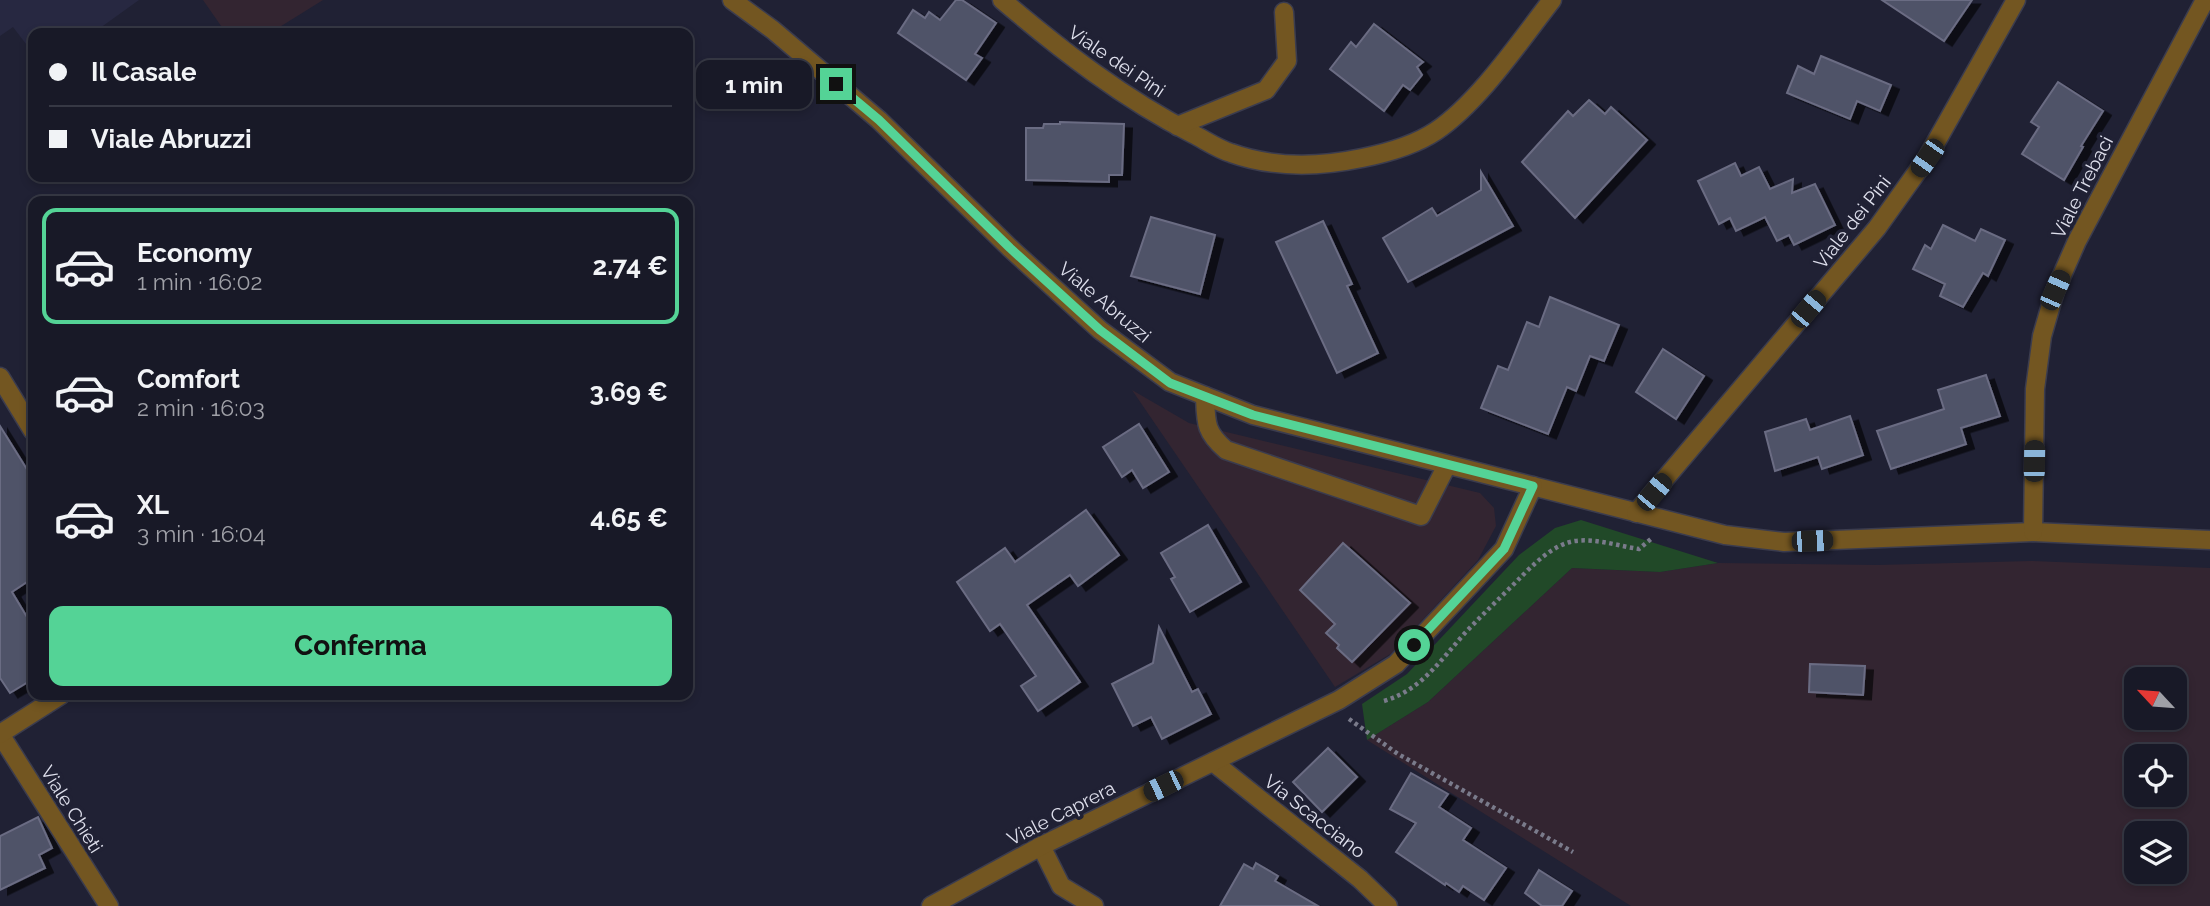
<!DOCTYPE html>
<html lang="it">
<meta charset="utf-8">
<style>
:root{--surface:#181927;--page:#21222f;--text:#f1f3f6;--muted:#9fa0a7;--line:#363844;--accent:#54d396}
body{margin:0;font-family:Raleway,sans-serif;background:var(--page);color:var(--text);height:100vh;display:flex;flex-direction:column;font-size:26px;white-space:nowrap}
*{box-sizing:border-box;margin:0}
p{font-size:23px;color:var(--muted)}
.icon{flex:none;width:38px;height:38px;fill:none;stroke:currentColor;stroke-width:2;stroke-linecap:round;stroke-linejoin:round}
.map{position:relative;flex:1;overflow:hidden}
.details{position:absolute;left:28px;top:196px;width:665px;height:504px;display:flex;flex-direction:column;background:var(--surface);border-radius:14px;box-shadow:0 4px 10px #0003,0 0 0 2px var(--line)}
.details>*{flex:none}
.hud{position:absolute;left:28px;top:28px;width:665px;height:154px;border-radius:14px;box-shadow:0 4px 10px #0003,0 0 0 2px var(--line);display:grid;align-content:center;height:154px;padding:0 21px;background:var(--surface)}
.needle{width:46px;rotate:296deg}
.fabs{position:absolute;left:2124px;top:667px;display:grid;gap:14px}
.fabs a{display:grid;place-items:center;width:63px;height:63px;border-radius:14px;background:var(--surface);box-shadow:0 4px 10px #0003,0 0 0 2px var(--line);font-size:35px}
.end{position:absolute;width:32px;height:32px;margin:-16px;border:9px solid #54d396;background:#111;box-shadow:0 0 0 4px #111}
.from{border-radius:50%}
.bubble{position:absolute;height:49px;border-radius:14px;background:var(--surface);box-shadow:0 4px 10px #0003,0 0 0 2px var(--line);font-size:23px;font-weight:700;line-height:49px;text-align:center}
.car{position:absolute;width:21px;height:42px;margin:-21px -10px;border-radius:9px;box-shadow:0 0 5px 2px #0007;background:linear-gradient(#222 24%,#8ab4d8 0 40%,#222 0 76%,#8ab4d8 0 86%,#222 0)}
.hud b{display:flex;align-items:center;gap:24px;height:66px;font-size:26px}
.hud b+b{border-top:2px solid var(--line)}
.hud i{width:18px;height:18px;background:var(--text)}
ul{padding:12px 0 0;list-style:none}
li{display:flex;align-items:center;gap:21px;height:116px;margin:0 14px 10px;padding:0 7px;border:4px solid transparent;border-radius:14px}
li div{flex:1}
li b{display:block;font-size:26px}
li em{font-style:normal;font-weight:700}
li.selected{border-color:var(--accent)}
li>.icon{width:63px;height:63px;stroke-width:1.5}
.primary-button{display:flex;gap:14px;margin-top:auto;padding:14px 21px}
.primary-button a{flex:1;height:80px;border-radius:14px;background:var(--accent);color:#111;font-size:28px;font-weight:700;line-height:80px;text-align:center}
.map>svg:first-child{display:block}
.commercial{fill:#332531;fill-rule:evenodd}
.built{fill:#272841}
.green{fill:#214928}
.building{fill:#505268;stroke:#6b6c83;stroke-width:2;filter:url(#shadow)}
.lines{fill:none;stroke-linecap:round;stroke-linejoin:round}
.minor-casing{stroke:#3b3c4e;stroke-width:21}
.path{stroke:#7a7b8b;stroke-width:4.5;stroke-dasharray:3.5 3.5;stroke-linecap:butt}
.minor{stroke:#735621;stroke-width:18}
.route{stroke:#54d396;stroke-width:9}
.labels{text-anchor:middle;stroke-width:7;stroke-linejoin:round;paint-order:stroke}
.street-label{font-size:19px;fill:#dfe0ed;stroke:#202134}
</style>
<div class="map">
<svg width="2210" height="906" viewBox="0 0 2210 906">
<defs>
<filter id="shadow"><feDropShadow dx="8" dy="4.5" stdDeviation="0" flood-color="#0009"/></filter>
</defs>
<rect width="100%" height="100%" fill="#202134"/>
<g class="commercial">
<polygon points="203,0 323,0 270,33 226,33"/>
<polygon points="1132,390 1189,423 1480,493 1494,508 1496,526 1478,560 1392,653 1335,687"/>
<path d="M 2031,561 L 2210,568 L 2210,906 L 1631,906 L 1367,740 L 1428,702 L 1572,568 L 1660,572 L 1718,563 L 1878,565 ZM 2137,679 L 2175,679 L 2175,718 L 2137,718 ZM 2137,756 L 2175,756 L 2175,794 L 2137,794 ZM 2137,833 L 2175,833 L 2175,872 L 2137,872 Z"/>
</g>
<polygon class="built" points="0,0 139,0 93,33 33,33 33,53 13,27 0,36"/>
<polygon class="green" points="1581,520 1718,563 1660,572 1572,568 1428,702 1367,740 1362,704 1407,674 1519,555 1555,528"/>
<g class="building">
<polygon points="956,0 962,0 996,23 975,54 982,58 966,80 898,33 913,10 925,18 929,12 940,20"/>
<polygon points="1882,0 1972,0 1944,41"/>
<polygon points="1374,24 1423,62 1417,67 1422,75 1410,90 1403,85 1384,111 1330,69 1351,42 1356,47"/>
<polygon points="1821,56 1891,85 1880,111 1857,101 1850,119 1787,93 1798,66 1814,74"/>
<polygon points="2058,82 2103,111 2081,146 2083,147 2064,180 2022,154 2039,127 2031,122"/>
<polygon points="1589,100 1605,114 1611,107 1647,140 1575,218 1522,162 1568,111 1573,116"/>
<polygon points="1060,122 1124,124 1122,175 1109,175 1109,182 1026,180 1026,128 1043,128 1044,124 1060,124"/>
<polygon points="1735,163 1741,176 1759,167 1770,189 1793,179 1792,193 1815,184 1835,225 1794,245 1789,235 1777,241 1765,217 1736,231 1730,218 1719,224 1698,181"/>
<polygon points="1481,172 1513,226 1408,282 1383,238 1432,208 1437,216 1481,190"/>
<polygon points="1151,217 1215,235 1200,294 1131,276"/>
<polygon points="1323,221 1352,284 1347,286 1378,353 1337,373 1276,242"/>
<polygon points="1943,225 1975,241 1981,229 2005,240 1988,276 1983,273 1963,307 1940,296 1945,284 1913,269 1925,245 1931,249"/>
<polygon points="1550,297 1619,325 1604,361 1590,356 1576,391 1567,387 1548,434 1481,408 1498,366 1508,370 1527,322 1539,327"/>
<polygon points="1663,349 1704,376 1676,419 1636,392"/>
<polygon points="1986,375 2000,416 1961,428 1966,444 1891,469 1877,431 1944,409 1938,390"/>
<polygon points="1850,416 1863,455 1822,469 1818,457 1775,471 1765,432 1806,419 1810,430"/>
<polygon points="1139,424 1169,472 1143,488 1132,470 1122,477 1103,447"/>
<polygon points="0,426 33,479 33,578 12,592 33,627 33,679 10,693 0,678"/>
<polygon points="1086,510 1119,555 1078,586 1070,575 1027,605 1080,682 1038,711 1021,686 1036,676 1000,624 990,631 957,582 1005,548 1015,562"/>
<polygon points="1208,525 1241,582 1190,612 1171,579 1175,577 1161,553"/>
<polygon points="1343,543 1410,603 1352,662 1337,648 1339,645 1326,633 1335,624 1300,590"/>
<polygon points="1159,627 1192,692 1198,689 1211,714 1162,739 1151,717 1133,726 1112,684 1153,663"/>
<polygon points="1810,664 1865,666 1863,695 1809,692"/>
<polygon points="1328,748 1357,777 1322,812 1293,782"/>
<polygon points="1411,773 1448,794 1439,807 1471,828 1463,840 1506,868 1484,900 1463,886 1459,892 1446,883 1445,885 1396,852 1416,823 1390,809"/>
<polygon points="38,817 52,848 39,855 45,868 0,890 0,836"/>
<polygon points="1256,863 1278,876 1275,881 1318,906 1220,906 1244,864 1253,869"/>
<polygon points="1539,870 1572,891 1562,906 1542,906 1525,893"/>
</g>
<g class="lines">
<g class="minor-casing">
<g id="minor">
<polyline points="732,0 773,30 879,120 1010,248 1100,330 1170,382 1253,415 1725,535 1784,542 2033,532 2210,540"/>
<path d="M 1002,0 C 1061,50 1124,99 1193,134 C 1205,140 1218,149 1231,153 C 1273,168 1319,167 1362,158 C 1387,153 1415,145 1436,131 C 1479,102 1520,41 1552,0"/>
<polyline points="1177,126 1266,90 1287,61 1284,12"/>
<polyline points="0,377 33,431"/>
<path d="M 1205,396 C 1206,423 1205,432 1226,450 L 1421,516 L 1447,465"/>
<polyline points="1636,513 1877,228 1927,158 2016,0"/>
<polyline points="2033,532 2035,389 2042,336 2055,291 2077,241 2205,0"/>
<polyline points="0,734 109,906"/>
<polyline points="0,734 61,695"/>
<polyline points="1213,762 1360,879 1388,906"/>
<polyline points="1041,846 1061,886 1094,906"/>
<polyline points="931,906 1041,846 1339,700 1396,664 1504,549 1533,486"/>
</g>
</g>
<g class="path">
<path d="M 1384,701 C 1421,690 1440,661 1465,633 C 1482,615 1500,598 1518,580 C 1533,565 1553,544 1575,541 C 1596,538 1618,546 1639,549 L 1651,539"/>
<polyline points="1349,719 1398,754 1573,852"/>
</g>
<use href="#minor" class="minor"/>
</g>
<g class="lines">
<polyline class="route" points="836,84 879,120 1010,248 1100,330 1170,383 1253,415 1533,486 1504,549 1414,645"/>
</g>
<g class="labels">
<g class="street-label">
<text transform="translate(1117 61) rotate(34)" y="7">Viale dei Pini</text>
<text transform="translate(2082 187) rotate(-63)" y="7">Viale Trebaci</text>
<text transform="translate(1852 222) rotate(-52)" y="7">Viale dei Pini</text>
<text transform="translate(1105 302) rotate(40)" y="7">Viale Abruzzi</text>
<text transform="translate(72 809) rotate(58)" y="7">Viale Chieti</text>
<text transform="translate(1061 813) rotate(-27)" y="7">Viale Caprera</text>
<text transform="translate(1315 816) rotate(38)" y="7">Via Scacciano</text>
</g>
</g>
</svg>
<div class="fabs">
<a><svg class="needle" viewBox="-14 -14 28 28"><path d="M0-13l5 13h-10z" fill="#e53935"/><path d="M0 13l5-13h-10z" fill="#9fa0a7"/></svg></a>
<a><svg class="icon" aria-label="locate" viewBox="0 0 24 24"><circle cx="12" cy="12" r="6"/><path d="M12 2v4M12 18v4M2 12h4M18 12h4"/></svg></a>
<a><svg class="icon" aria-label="layers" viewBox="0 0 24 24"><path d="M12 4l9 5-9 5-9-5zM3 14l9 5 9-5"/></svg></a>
</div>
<i class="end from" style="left:1414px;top:645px"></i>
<i class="end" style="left:836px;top:84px"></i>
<div class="bubble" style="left:696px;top:60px;width:116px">1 min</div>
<i class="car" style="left:1927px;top:158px;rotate:215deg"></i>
<i class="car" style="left:2055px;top:290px;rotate:24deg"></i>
<i class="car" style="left:1808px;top:309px;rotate:40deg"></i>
<i class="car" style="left:2034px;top:461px;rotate:1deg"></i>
<i class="car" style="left:1654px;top:492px;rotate:40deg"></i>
<i class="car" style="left:1812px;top:541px;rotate:88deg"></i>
<i class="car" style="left:1163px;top:786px;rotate:244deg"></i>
<div class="hud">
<b><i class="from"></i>Il Casale</b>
<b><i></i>Viale Abruzzi</b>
</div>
<section class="details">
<ul>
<li class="selected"><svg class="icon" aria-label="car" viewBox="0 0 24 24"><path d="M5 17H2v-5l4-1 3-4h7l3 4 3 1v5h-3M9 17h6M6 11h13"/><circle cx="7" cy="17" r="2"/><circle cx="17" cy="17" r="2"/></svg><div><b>Economy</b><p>1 min · 16:02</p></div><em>2.74 €</em></li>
<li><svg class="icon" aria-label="car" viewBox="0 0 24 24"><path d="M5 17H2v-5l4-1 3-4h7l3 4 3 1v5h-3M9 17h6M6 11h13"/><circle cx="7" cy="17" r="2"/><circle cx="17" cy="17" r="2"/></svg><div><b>Comfort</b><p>2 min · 16:03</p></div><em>3.69 €</em></li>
<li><svg class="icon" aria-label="car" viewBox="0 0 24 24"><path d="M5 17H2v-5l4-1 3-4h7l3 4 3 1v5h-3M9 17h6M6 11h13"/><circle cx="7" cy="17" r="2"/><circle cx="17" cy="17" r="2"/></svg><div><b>XL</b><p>3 min · 16:04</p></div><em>4.65 €</em></li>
</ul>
<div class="primary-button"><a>Conferma</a></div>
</section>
</div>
